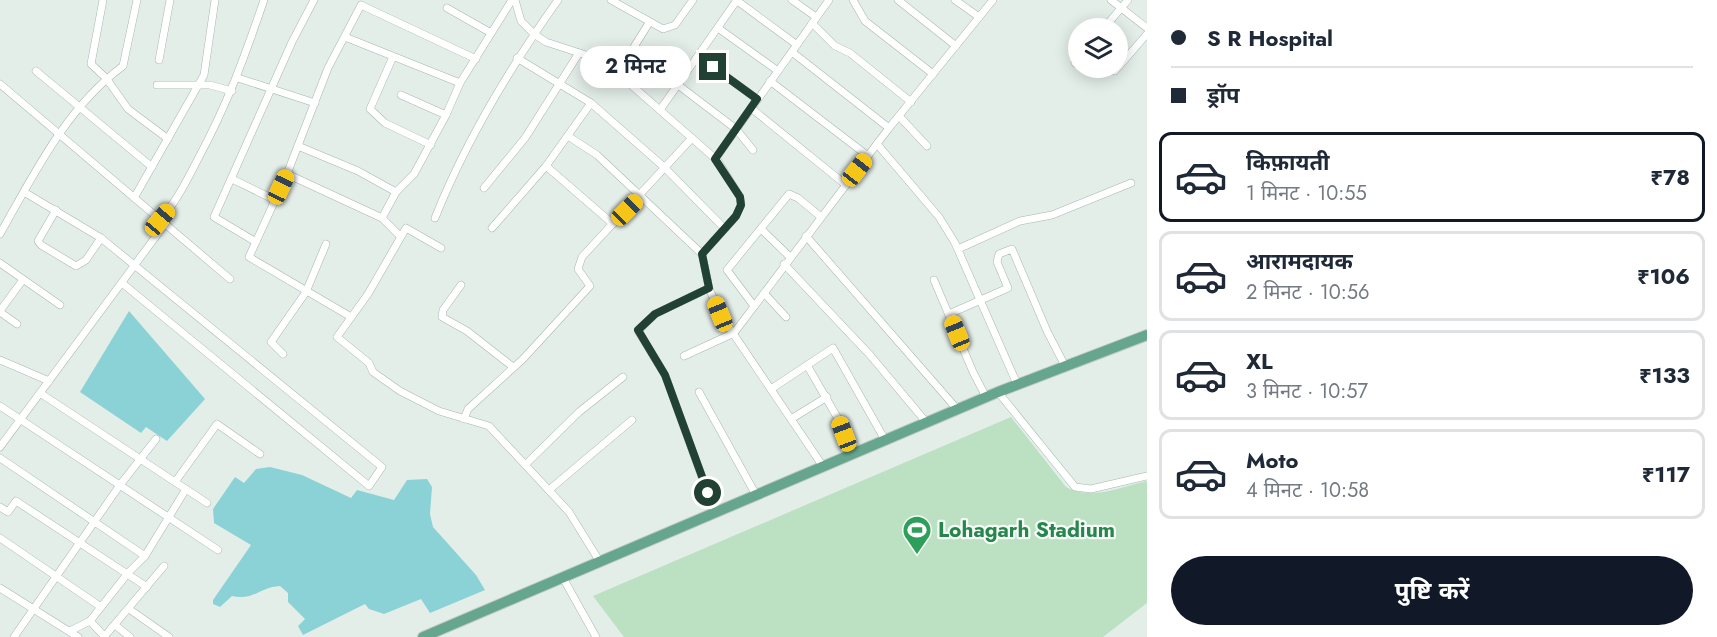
<!DOCTYPE html>
<html lang="hi">
<meta charset="utf-8">
<style>
:root{--surface:#fff;--page:#f2f2f3;--text:#1f2937;--muted:#747a83;--line:#e0e1e3;--accent:#111827}
body{margin:0;font-family:Jost,"Noto Sans Devanagari",sans-serif;background:var(--page);color:var(--text);height:100vh;display:flex;flex-direction:column;font-size:22px;white-space:nowrap}
*{box-sizing:border-box;margin:0}
p{font-size:20px;color:var(--muted)}
.icon{flex:none;width:33px;height:33px;fill:none;stroke:currentColor;stroke-width:2;stroke-linecap:round;stroke-linejoin:round}
.map{position:relative;flex:1;overflow:hidden}
.drawer{display:flex;flex-direction:column;background:var(--surface);width:570px}
.drawer>*{flex:none}
.banner{display:grid;align-content:center;height:132px;padding:0 24px;background:var(--surface)}
.tools{position:absolute;left:1068px;top:18px;display:grid;gap:12px}
.tools a{display:grid;place-items:center;width:60px;height:60px;border-radius:50%;background:var(--surface);box-shadow:0 3px 15px #0003;font-size:30px}
.end{position:absolute;width:27px;height:27px;margin:-14px;border:8px solid #224135;background:#fff;box-shadow:0 0 0 3px #fff}
.from{border-radius:50%}
.bubble{position:absolute;height:42px;border-radius:21px;background:var(--surface);box-shadow:0 3px 15px #0003;font-size:20px;font-weight:700;line-height:42px;text-align:center}
.car{position:absolute;width:18px;height:36px;margin:-18px -9px;border-radius:8px;box-shadow:0 0 4px 2px #0007;background:linear-gradient(#f5c518 24%,#345 0 40%,#f5c518 0 76%,#345 0 86%,#f5c518 0)}
.banner b{display:flex;align-items:center;gap:21px;height:57px;font-size:22px}
.banner b+b{border-top:2px solid var(--line)}
.banner i{width:15px;height:15px;background:var(--text)}
ul{padding:0;list-style:none}
li{display:flex;align-items:center;gap:18px;height:90px;margin:0 12px 9px;padding:0 12px;border:3px solid var(--line);border-radius:12px}
li div{flex:1}
li b{display:block;font-size:22px}
li em{font-style:normal;font-weight:700}
li.current{border-color:var(--accent)}
li>.icon{width:54px;height:54px;stroke-width:1.5}
.button{display:flex;gap:12px;margin-top:auto;padding:12px 24px}
.button a{flex:1;height:69px;border-radius:36px;background:var(--accent);color:#fff;font-size:24px;font-weight:700;line-height:69px;text-align:center}
main{display:flex;flex:1;min-height:0}
.map>svg:first-child{display:block}
.green{fill:#bce0c2}
.water{fill:#8ad2d6}
.lines{fill:none;stroke-linecap:round;stroke-linejoin:round}
.street-casing{stroke:#a6b7af;stroke-width:8}
.primary-casing{stroke:#c1cac6;stroke-width:12}
.street{stroke:#fff;stroke-width:7}
.primary{stroke:#67a68e;stroke-width:10}
.route{stroke:#224135;stroke-width:8}
.labels{text-anchor:middle;stroke-width:4.5;stroke-linejoin:round;paint-order:stroke}
.leisure-label{font-size:21px;font-weight:bold;fill:#27864d;stroke:#f5faf7;text-anchor:start}
</style>
<main>
<div class="map">
<svg width="1147" height="637" viewBox="0 0 1147 637">
<rect width="100%" height="100%" fill="#e4eee9"/>
<path class="green" d="M 1011,417 L 1066,487 C 1091,501 1121,487 1147,481 L 1147,603 L 1103,637 L 624,637 L 593,596 Z"/>
<g class="water">
<polygon points="129,311 205,399 167,441 146,427 141,433 80,392"/>
<path d="M 270,467 L 302,475 L 351,498 L 357,490 L 394,500 L 407,480 L 427,479 L 432,487 L 430,514 L 433,527 L 476,575 L 485,590 L 430,613 L 421,599 L 384,614 L 369,609 L 365,604 L 303,635 L 298,626 L 305,619 L 288,602 L 288,593 L 280,586 C 260,587 254,601 232,596 L 220,607 L 213,604 L 213,600 L 251,545 L 214,523 L 213,509 L 235,477 L 244,483 L 256,469 Z"/>
</g>
<g class="lines">
<g class="street-casing">
<g id="street">
<polyline points="103,0 91,64 106,78 128,109 168,139"/>
<polyline points="515,0 521,21 534,34 546,42 595,58 621,76 718,161 740,197 741,205 736,216 702,254"/>
<polyline points="611,0 663,29 675,25 693,0"/>
<polyline points="736,0 797,45"/>
<polyline points="792,0 816,17"/>
<polyline points="853,0 865,21 933,74"/>
<polyline points="898,0 956,46"/>
<polyline points="955,0 979,17"/>
<polyline points="1111,0 1147,28"/>
<polyline points="447,8 491,33"/>
<polyline points="649,23 632,50 736,129 753,150"/>
<polyline points="812,23 835,46 850,53 911,102"/>
<polyline points="718,28 778,71"/>
<polyline points="1104,28 1128,0"/>
<polyline points="345,37 460,83"/>
<polyline points="792,52 889,128"/>
<polyline points="698,56 757,99"/>
<polyline points="517,58 591,103 664,167 725,229"/>
<polyline points="392,59 370,109 385,123 431,145"/>
<polyline points="159,60 170,0"/>
<polyline points="1075,63 1078,59"/>
<polyline points="36,71 152,167"/>
<polyline points="1115,71 1147,34"/>
<polyline points="238,78 315,103"/>
<polyline points="770,81 868,156"/>
<polyline points="0,84 230,279"/>
<polyline points="157,85 210,85 232,91"/>
<polyline points="401,95 446,115"/>
<polyline points="751,108 846,185"/>
<polyline points="660,110 737,0"/>
<polyline points="899,116 927,146"/>
<polyline points="568,136 597,155 702,254 709,288 720,314 822,465"/>
<polyline points="877,144 939,217 955,243 1017,384"/>
<polyline points="298,146 358,171 396,192"/>
<polyline points="715,159 829,0"/>
<polyline points="546,166 613,224"/>
<polyline points="287,174 328,68 361,5 476,59"/>
<polyline points="232,179 275,200"/>
<polyline points="484,188 525,138 579,53"/>
<polyline points="24,192 101,238 382,467 369,486 122,283"/>
<polyline points="134,198 204,75 215,0"/>
<polyline points="56,210 38,241 41,245 76,266 86,260 101,238"/>
<polyline points="382,218 396,192 414,174 446,115 460,83 512,0"/>
<path d="M 435,218 C 466,140 509,69 558,0"/>
<path d="M 160,220 C 177,201 187,180 199,157 C 227,105 245,56 264,0"/>
<polyline points="492,228 546,166 591,103"/>
<polyline points="761,229 790,257"/>
<path d="M 0,234 C 34,174 66,108 123,66 L 137,0"/>
<polyline points="806,236 957,409"/>
<polyline points="256,242 214,217 292,42 314,0"/>
<polyline points="441,248 406,228 368,294 337,337 369,363 373,372 400,391 439,411 489,426 569,512 600,562"/>
<polyline points="958,249 1020,221 1052,215 1131,183"/>
<polyline points="0,263 60,305"/>
<polyline points="784,264 870,355 926,422"/>
<polyline points="934,280 973,372 986,397"/>
<polyline points="461,285 443,310 442,317 467,331 513,367"/>
<polyline points="709,288 655,314 638,331 665,375 715,513"/>
<polyline points="764,293 786,317"/>
<polyline points="754,306 727,270 789,194 798,198 821,217"/>
<polyline points="0,311 22,281"/>
<polyline points="0,312 17,324"/>
<polyline points="949,314 1008,288 997,262 999,254 1012,249 1047,331 1065,366"/>
<polyline points="351,317 249,257 287,174 382,218 400,236"/>
<polyline points="283,354 271,342 306,292 326,244"/>
<polyline points="684,356 734,333 889,128 993,0"/>
<polyline points="0,360 49,381"/>
<polyline points="807,365 837,417 852,454"/>
<polyline points="771,389 833,348 885,440"/>
<polyline points="699,392 756,495"/>
<polyline points="998,392 1075,487 1091,489 1147,476"/>
<polyline points="40,393 207,503"/>
<polyline points="0,406 218,550"/>
<polyline points="464,419 468,409 523,359 590,286 578,269 582,257 692,138"/>
<polyline points="791,419 827,397"/>
<polyline points="0,447 165,224"/>
<polyline points="0,458 145,556"/>
<polyline points="526,464 579,412 623,377"/>
<polyline points="175,482 217,424 260,454"/>
<polyline points="549,490 632,420"/>
<polyline points="0,507 8,512 16,501 147,587"/>
<polyline points="0,538 101,607"/>
<polyline points="563,578 596,637"/>
<polyline points="0,588 78,637"/>
<polyline points="129,609 169,637"/>
<polyline points="90,621 104,636"/>
<polyline points="115,625 130,637"/>
<polyline points="70,631 90,621 128,573 145,556 186,489"/>
<polyline points="14,637 120,485 156,439"/>
<polyline points="104,637 164,566"/>
</g>
</g>
<g class="primary-casing">
<polyline id="primary" points="423,637 998,392 1147,335"/>
</g>
<use href="#street" class="street"/>
<use href="#primary" class="primary"/>
</g>
<g class="lines">
<polyline class="route" points="708,493 665,375 638,330 655,314 709,288 702,254 736,216 741,205 740,197 715,159 757,99 713,67"/>
</g>
<defs>
<g id="stadium-pin" transform="scale(1.5)"><path d="M0 17L-7.5 6A9.5 9.5 0 1 1 7.5 6Z" fill="#2e9e5b" stroke="#f5faf7"/><path d="M0-5a6.5 5 0 1 0 0 10a6.5 5 0 1 0 0-10ZM-3.5-1.8h7v3.6h-7Z" fill="#fff"/></g>
</defs>
<g fill-rule="evenodd">
<use href="#stadium-pin" x="917" y="530"/>
</g>
<g class="labels">
<g class="leisure-label">
<text x="938" y="537">Lohagarh Stadium</text>
</g>
</g>
</svg>
<div class="tools">
<a><svg class="icon" aria-label="layers" viewBox="0 0 24 24"><path d="M12 4l9 5-9 5-9-5zM3 14l9 5 9-5"/></svg></a>
</div>
<i class="end from" style="left:708px;top:493px"></i>
<i class="end" style="left:713px;top:67px"></i>
<div class="bubble" style="left:580px;top:46px;width:111px">2 मिनट</div>
<i class="car" style="left:857px;top:170px;rotate:38deg"></i>
<i class="car" style="left:281px;top:187px;rotate:25deg"></i>
<i class="car" style="left:627px;top:210px;rotate:45deg"></i>
<i class="car" style="left:160px;top:220px;rotate:40deg"></i>
<i class="car" style="left:720px;top:314px;rotate:338deg"></i>
<i class="car" style="left:957px;top:333px;rotate:338deg"></i>
<i class="car" style="left:844px;top:434px;rotate:339deg"></i>
</div>
<section class="drawer">
<div class="banner">
<b><i class="from"></i>S R Hospital</b>
<b><i></i>ड्रॉप</b>
</div>
<ul>
<li class="current"><svg class="icon" aria-label="car" viewBox="0 0 24 24"><path d="M5 17H2v-5l4-1 3-4h7l3 4 3 1v5h-3M9 17h6M6 11h13"/><circle cx="7" cy="17" r="2"/><circle cx="17" cy="17" r="2"/></svg><div><b>किफ़ायती</b><p>1 मिनट · 10:55</p></div><em>₹78</em></li>
<li><svg class="icon" aria-label="car" viewBox="0 0 24 24"><path d="M5 17H2v-5l4-1 3-4h7l3 4 3 1v5h-3M9 17h6M6 11h13"/><circle cx="7" cy="17" r="2"/><circle cx="17" cy="17" r="2"/></svg><div><b>आरामदायक</b><p>2 मिनट · 10:56</p></div><em>₹106</em></li>
<li><svg class="icon" aria-label="car" viewBox="0 0 24 24"><path d="M5 17H2v-5l4-1 3-4h7l3 4 3 1v5h-3M9 17h6M6 11h13"/><circle cx="7" cy="17" r="2"/><circle cx="17" cy="17" r="2"/></svg><div><b>XL</b><p>3 मिनट · 10:57</p></div><em>₹133</em></li>
<li><svg class="icon" aria-label="car" viewBox="0 0 24 24"><path d="M5 17H2v-5l4-1 3-4h7l3 4 3 1v5h-3M9 17h6M6 11h13"/><circle cx="7" cy="17" r="2"/><circle cx="17" cy="17" r="2"/></svg><div><b>Moto</b><p>4 मिनट · 10:58</p></div><em>₹117</em></li>
</ul>
<div class="button"><a>पुष्टि करें</a></div>
</section>
</main>
